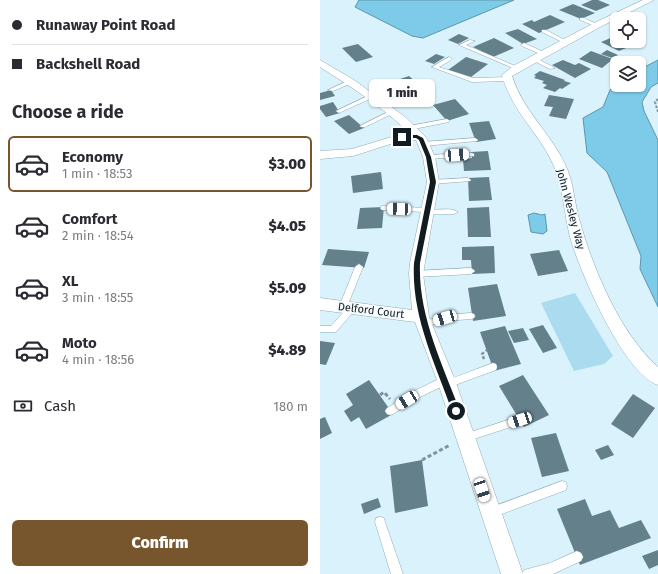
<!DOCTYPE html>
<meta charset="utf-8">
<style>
:root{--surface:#fff;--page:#f7f7f7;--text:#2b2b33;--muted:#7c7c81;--line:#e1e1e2;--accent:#78562d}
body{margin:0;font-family:"Fira Sans",sans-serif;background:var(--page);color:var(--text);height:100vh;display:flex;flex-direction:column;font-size:15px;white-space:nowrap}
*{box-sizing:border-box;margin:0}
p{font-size:13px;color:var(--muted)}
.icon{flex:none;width:22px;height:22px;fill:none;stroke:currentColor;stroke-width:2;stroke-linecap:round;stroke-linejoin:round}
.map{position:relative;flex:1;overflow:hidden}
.panel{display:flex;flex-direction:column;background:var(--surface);width:320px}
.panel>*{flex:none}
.guide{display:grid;align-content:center;height:88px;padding:0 12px;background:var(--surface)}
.controls{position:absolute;left:290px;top:12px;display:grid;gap:8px}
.controls a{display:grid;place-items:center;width:36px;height:36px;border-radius:6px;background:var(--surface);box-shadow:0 1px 3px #0004;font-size:20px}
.end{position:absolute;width:18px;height:18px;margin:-9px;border:5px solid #111c21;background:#fff;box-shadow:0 0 0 2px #fff}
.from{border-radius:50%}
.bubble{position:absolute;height:28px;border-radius:6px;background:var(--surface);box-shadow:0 1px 3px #0004;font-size:13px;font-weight:800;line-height:28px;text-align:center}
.car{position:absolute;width:12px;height:24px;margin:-12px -6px;border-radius:5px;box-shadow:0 0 3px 1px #0007;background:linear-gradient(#fff 24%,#345 0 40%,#fff 0 76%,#345 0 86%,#fff 0)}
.guide b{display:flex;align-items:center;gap:14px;height:38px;font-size:15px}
.guide b+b{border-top:1px solid var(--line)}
.guide i{width:10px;height:10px;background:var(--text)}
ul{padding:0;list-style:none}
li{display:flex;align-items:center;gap:12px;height:56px;margin:0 8px 6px;padding:0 4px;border:2px solid transparent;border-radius:6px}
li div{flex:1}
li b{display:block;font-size:15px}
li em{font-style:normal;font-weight:800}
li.selected{border-color:var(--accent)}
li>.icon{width:36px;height:36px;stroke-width:1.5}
h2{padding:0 12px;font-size:18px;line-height:48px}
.pay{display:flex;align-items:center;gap:10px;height:44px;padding:0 12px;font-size:15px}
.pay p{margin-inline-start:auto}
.cta{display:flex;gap:8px;margin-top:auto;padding:8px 12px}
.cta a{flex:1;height:46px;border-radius:6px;background:var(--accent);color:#fff;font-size:16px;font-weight:800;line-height:46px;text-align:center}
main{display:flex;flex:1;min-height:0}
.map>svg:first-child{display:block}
.green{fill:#aadbef}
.water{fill:#7dcbe8;stroke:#5d96ac}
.building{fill:#63808b}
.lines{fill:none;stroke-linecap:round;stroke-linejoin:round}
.service-casing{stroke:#8eabb7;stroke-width:1}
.minor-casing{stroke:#8eabb7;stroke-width:1}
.path-far2{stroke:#80939b;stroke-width:2;stroke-dasharray:2.5 1.5;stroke-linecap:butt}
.path-far1{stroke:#80939b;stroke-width:2.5;stroke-dasharray:3 2;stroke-linecap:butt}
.path{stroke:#80939b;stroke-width:3;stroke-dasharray:4 2.5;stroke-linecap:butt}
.service{fill:#fff;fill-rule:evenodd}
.minor{fill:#fff;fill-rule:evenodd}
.route{fill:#111c21}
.labels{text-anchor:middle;stroke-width:3;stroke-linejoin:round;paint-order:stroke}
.street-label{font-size:11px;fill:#111c21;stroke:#f6fcfe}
</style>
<main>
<section class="panel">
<div class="guide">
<b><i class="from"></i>Runaway Point Road</b>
<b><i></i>Backshell Road</b>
</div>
<h2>Choose a ride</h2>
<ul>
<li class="selected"><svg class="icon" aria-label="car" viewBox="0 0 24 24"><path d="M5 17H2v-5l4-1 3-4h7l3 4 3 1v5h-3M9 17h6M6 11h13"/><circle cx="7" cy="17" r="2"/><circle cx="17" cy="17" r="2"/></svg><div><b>Economy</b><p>1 min · 18:53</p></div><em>$3.00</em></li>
<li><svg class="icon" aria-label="car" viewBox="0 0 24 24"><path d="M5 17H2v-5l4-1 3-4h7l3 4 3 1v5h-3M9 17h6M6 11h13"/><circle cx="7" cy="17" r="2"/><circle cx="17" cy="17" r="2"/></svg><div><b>Comfort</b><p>2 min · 18:54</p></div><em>$4.05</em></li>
<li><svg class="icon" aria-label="car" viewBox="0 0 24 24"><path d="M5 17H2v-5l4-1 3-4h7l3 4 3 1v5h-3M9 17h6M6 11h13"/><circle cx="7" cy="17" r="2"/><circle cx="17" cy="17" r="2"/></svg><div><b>XL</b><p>3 min · 18:55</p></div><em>$5.09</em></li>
<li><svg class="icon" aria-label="car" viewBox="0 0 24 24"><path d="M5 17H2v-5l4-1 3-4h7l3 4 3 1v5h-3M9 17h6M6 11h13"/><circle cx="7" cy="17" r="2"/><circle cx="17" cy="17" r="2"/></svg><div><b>Moto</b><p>4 min · 18:56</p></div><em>$4.89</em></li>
</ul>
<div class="pay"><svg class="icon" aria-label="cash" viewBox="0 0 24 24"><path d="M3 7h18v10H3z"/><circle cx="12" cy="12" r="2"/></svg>Cash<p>180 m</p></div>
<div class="cta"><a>Confirm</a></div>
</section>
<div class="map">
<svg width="338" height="574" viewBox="0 0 338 574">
<rect width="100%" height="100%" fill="#d9f2fc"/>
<polygon class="green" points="255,293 293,356 284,364 254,371 221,303"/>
<g class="water">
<polygon points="39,0 194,0 103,38 92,36 35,7"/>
<polygon points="338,60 338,83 331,87 322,102 324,111 338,140 338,307 320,269 321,256 287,172 267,153 263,118 283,107 290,90 297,84 319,85 319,70"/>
<polygon points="214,213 222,215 225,214 227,231 223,234 211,232 208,215"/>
</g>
<g class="building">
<polygon points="272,0 278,0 290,5 276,11 261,5"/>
<polygon points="253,4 275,13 261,19 239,10"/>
<polygon points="230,15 245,22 219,33 202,24 212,20 214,22"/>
<polygon points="198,29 217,39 203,44 185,33"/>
<polygon points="139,34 149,38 138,44 128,40"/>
<polygon points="293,37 297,41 311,46 299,51 281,42"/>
<polygon points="174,38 194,48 173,57 153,47"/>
<polygon points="38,44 53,57 36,62 22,48"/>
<polygon points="287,50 298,55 292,58 281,54"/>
<polygon points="271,51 290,58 293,59 282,68 259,59"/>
<polygon points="116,54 125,57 114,64 105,61"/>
<polygon points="146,57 168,64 151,77 128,70"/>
<polygon points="243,60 255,65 259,63 271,69 255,78 232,65"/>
<polygon points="220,71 245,80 244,81 251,83 242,89 240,88 235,92 223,88 227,85 222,83 224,81 214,78 216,76 214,75"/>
<polygon points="89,76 105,90 91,94 83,87 75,90 68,83"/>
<polygon points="11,90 15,96 0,100 0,93"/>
<polygon points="229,95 254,99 246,119 229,116 233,107 224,106"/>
<polygon points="135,99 149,114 127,121 113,105"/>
<polygon points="13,102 20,113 6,117 0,109 0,106"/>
<polygon points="29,115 44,128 29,134 14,121"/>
<polygon points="169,121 176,139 156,142 149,123"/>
<polygon points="168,151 171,170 144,171 143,159 152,158 151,152"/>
<polygon points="61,172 63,189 33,193 31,176"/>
<polygon points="169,177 172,200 149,201 148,178"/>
<polygon points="64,207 62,228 37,229 40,208"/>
<polygon points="169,207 171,237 148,237 147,208"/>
<polygon points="174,246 175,273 152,274 151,260 142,260 142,247"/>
<polygon points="8,249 49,252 44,268 2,265"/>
<polygon points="239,250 248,271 218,276 210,254"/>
<polygon points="177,284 186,316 153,321 148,288"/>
<polygon points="223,325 237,348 223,353 209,329"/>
<polygon points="185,326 201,364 174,371 160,332"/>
<polygon points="203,328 209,340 194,343 188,331"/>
<polygon points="0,341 15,343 6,365 0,364"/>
<polygon points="203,375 229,415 204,427 179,386"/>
<polygon points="49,380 73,414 46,429 39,417 31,422 24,411 33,405 26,394"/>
<polygon points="313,394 335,408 313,438 291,424"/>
<polygon points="5,417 12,433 0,439 0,419"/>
<polygon points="236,433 249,471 222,477 211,438"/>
<polygon points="288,445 294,455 281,460 275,450"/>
<polygon points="102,460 108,506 75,513 70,466"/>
<polygon points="58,498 61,507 44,514 41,504"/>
<polygon points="265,499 272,516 290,510 299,528 321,520 331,538 260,565 237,509"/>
<polygon points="338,550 338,565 329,569 322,556"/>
</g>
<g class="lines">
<g class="service-casing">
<g id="service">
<polygon points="260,18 264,18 279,25 275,26 260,20"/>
<polygon points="222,30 226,30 249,42 244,43 222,32"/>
<polygon points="150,40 155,41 146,45 200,68 195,69 139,45"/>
<polygon points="204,43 226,53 227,54 222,55 202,46 201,45"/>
<polygon points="129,57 132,59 131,60 119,67 153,78 188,77 191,79 188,81 152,82 112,67"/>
<polygon points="212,58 216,58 235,68 230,69 212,60"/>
<polygon points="30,80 33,82 32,83 13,91 8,90"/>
<polygon points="92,94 94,95 94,97 61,107 58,105"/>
<polygon points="50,95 52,96 52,98 21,112 19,113 16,111"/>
<polygon points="72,110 74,111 74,113 45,127 41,127 40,126"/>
<polygon points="127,119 130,121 129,122 89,130 86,128 89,126"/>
<polygon points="155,138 158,140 157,141 104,146 101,144 104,142"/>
<polygon points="152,153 154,154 154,156 109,159 106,157 109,155"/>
<polygon points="148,178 151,180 150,181 113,184 110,182 113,180"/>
<path d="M 62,206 L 108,208 C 116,212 130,206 138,212 L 134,214 L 108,214 L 105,212 L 64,210 L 62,210 L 60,208 Z"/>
<polygon points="39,264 43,267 27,307 26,309 20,309 19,307 35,267"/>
<polygon points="151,268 155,271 151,274 96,277 92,274 96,271"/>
<polygon points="32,305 35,306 36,308 35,310 16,332 0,332 0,326 11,326 29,306"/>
<polygon points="151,313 154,314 155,316 154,318 151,319 125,321 105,327 102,326 101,324 102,322 125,315"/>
<polygon points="173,363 176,364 177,367 176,370 127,388 123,386 102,396 73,414 70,415 67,414 65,411 67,408 96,390 123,377 126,376 130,379"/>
<polygon points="200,416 203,417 205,420 203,423 145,442 142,441 140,438 142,435 145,434"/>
<polygon points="242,481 246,482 247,486 246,490 171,518 167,517 166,513 167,509"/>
<polygon points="60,517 64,518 65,522 83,574 71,574 55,522 56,518"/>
<polygon points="257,551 261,553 263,557 261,561 233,574 202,574 204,570 230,563"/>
</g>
</g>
<g class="minor-casing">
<g id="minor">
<path d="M 323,0 L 334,0 L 280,27 L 192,76 C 203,111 230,132 245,164 C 254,182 254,203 260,222 C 274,271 300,333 338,367 L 338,385 C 303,373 260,272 250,237 C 244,213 243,186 233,164 C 218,131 192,112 182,75 L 193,66 L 274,23 Z"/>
<path d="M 0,60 L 34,80 L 84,116 L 106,137 L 115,157 L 119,182 L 103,274 L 109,317 L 135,380 L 203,574 L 181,574 L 117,380 L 95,322 L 0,310 L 0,298 L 92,310 L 89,274 L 90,263 L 107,182 L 103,157 L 96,140 L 83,140 L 33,156 L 0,159 L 0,151 L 32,149 L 78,135 L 89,133 C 63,107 31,87 0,67 Z"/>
</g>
</g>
<polyline class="path-far2" points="338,99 335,102 338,112"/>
<polyline class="path-far1" points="164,359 162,354 167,350"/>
<g class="path">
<polyline points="60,395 64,392 70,399"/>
<polyline points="102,460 130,445"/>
</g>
<use href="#service" class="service"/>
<use href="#minor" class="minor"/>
</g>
<path class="route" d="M 82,135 L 97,135 L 103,138 L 111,157 L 116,182 L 100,263 C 98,315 122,363 140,411 L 136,414 L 132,411 C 115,363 91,315 94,263 L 110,182 L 106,157 L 99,140 L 96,138 L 81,138 L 81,136 Z"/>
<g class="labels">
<g class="street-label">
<text transform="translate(251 209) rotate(75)" y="4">John Wesley Way</text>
<text transform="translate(51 310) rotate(7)" y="4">Delford Court</text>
</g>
</g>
</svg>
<div class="controls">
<a><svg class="icon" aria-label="locate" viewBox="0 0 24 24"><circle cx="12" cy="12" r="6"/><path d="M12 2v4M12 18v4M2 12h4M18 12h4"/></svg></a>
<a><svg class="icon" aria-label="layers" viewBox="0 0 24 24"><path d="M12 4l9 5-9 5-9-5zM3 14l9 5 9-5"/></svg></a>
</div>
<i class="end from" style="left:136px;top:411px"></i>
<i class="end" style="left:82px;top:137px"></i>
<div class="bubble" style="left:49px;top:79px;width:66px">1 min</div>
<i class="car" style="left:137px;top:155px;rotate:86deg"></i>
<i class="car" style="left:79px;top:209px;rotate:272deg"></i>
<i class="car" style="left:125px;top:318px;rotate:253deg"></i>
<i class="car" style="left:87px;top:400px;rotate:239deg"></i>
<i class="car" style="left:200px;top:420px;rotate:252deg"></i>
<i class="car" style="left:162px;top:490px;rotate:161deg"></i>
</div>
</main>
